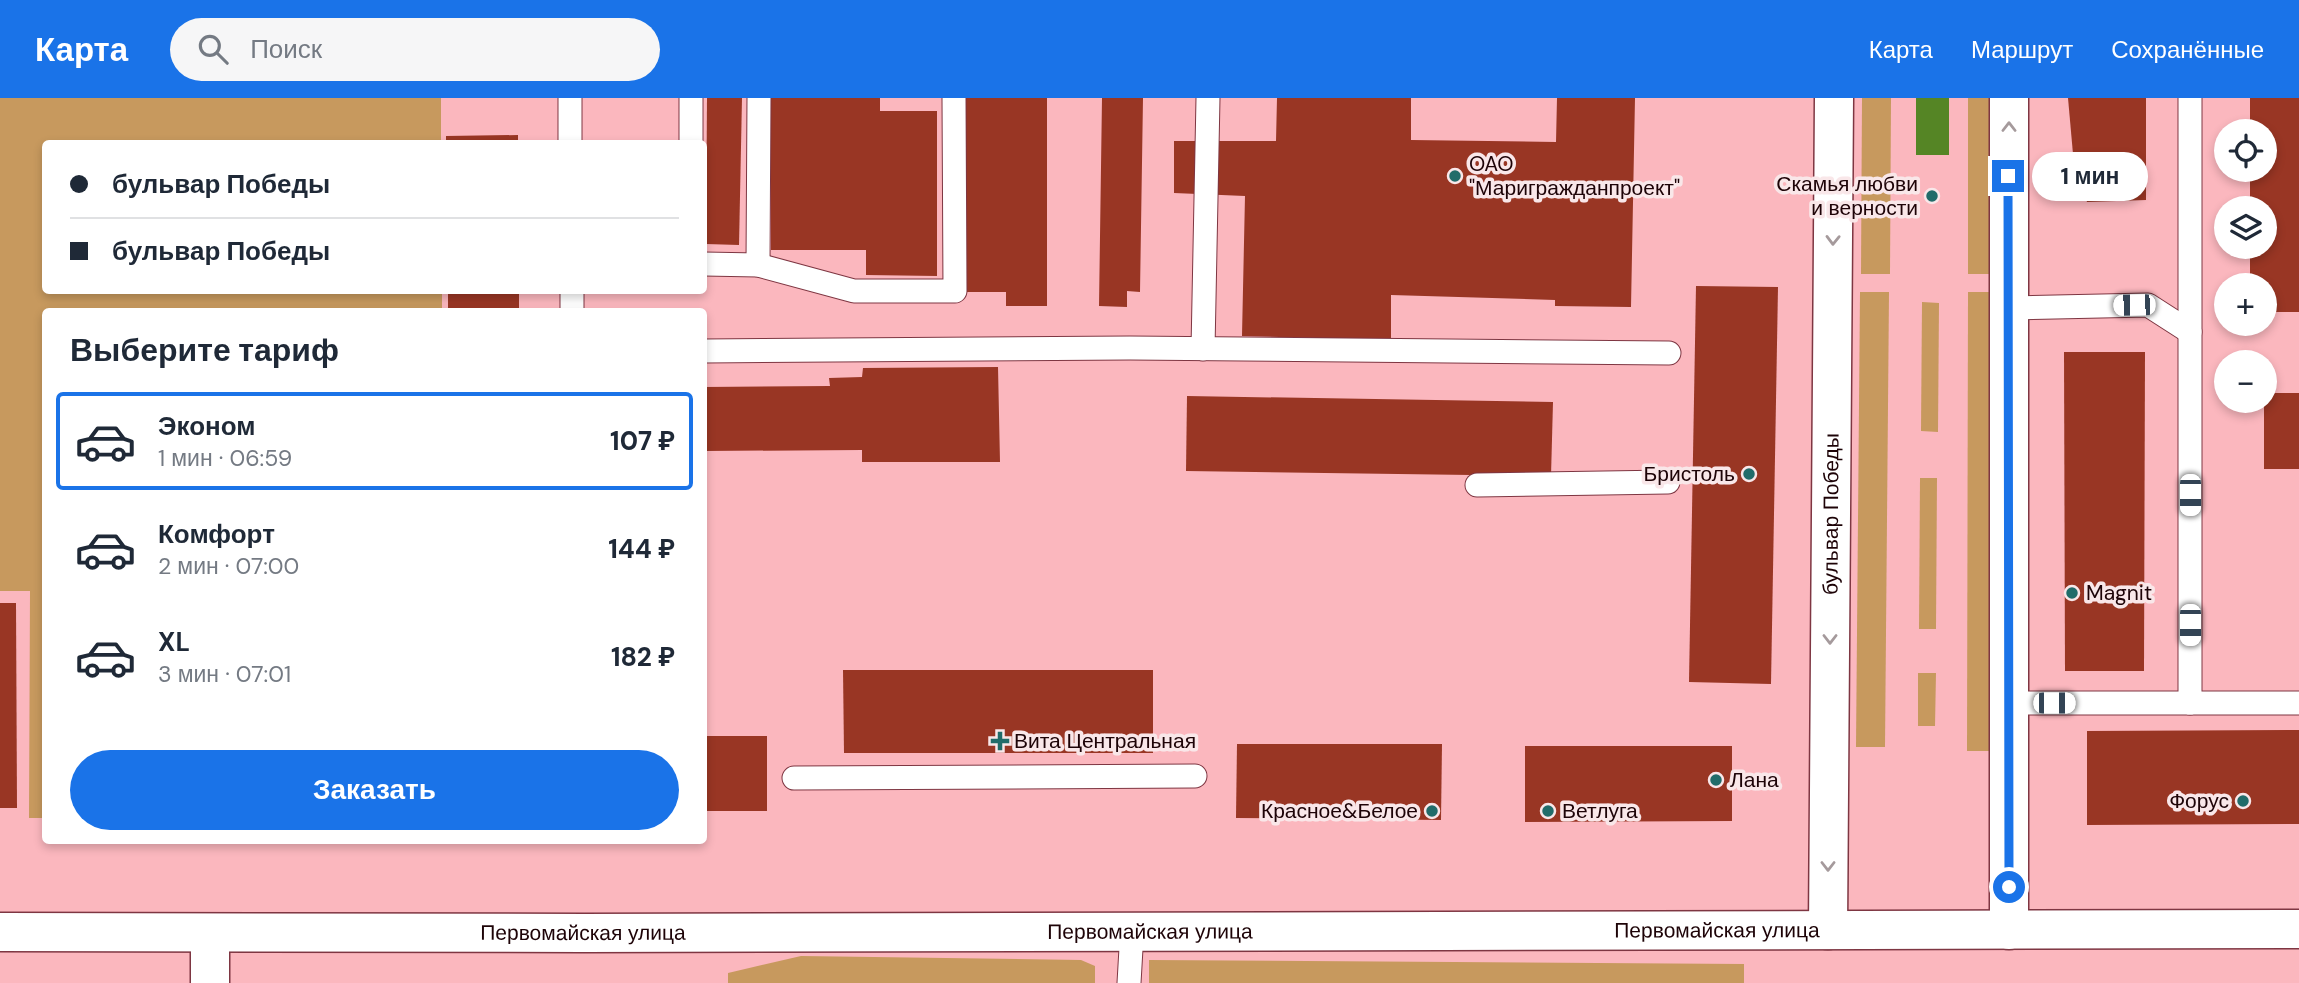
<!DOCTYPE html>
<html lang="ru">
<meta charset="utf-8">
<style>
:root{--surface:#fff;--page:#f6f6f7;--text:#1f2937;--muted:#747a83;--line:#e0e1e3;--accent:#1a73e8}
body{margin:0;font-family:"DM Sans",sans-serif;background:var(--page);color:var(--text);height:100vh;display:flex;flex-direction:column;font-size:26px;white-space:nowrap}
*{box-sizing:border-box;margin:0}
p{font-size:23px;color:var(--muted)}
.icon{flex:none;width:38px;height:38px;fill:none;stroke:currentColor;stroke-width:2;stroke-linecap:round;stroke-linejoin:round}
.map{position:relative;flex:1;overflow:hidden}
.details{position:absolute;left:42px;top:210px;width:665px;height:536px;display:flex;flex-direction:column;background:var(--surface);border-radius:7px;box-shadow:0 4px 10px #0003}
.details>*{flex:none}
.hud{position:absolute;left:42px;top:42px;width:665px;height:154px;border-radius:7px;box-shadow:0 4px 10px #0003;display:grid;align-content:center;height:154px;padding:0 28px;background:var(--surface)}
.tools{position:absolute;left:2214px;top:21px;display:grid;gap:14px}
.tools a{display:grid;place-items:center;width:63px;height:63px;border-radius:50%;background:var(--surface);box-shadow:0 4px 10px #0003;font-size:35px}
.end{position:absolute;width:32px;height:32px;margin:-16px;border:9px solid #1a73e8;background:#fff;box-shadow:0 0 0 4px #fff}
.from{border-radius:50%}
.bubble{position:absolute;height:49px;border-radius:24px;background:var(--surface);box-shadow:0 4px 10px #0003;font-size:23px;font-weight:800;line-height:49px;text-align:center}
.car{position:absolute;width:21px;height:42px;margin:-21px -10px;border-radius:9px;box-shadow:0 0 5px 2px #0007;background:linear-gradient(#fff 24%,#345 0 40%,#fff 0 76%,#345 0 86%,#fff 0)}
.hud b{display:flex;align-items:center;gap:24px;height:66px;font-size:26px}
.hud b+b{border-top:2px solid var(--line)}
.hud i{width:18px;height:18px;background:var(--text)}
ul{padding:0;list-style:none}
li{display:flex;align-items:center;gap:21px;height:98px;margin:0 14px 10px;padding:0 14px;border:4px solid transparent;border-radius:7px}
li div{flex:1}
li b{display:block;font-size:26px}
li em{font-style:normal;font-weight:800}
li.active{border-color:var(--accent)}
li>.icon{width:63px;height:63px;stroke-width:1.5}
h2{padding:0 28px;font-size:32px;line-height:84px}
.button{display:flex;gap:14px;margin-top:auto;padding:14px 28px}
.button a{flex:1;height:80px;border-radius:42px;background:var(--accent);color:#fff;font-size:28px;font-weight:800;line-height:80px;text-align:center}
header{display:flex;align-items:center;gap:42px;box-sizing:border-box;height:98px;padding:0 35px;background:var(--accent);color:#fff}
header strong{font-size:33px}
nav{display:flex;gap:38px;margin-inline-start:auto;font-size:24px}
.search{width:490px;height:63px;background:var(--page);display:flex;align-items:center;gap:18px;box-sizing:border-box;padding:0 24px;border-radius:38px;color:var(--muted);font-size:26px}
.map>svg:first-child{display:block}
.green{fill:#c7995e}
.water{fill:#558525}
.building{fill:#993624}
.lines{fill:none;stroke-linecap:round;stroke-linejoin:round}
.service-casing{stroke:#7e3642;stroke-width:25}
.tertiary-casing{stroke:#7e3642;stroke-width:41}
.primary-casing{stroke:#7e3642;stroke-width:41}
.service{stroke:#fff;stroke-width:23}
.tertiary{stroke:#fff;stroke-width:38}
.primary{stroke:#fff;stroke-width:38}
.oneway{stroke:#a59a9c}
.route{stroke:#1a73e8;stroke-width:9}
.poi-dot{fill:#216c6a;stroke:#f9e7e9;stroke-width:2.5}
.labels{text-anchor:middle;stroke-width:7;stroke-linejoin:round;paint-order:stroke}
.poi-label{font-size:21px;fill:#1d0307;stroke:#f9e7e9;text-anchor:start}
.street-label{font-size:21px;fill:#1d0307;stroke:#f9e7e9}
</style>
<header>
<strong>Карта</strong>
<div class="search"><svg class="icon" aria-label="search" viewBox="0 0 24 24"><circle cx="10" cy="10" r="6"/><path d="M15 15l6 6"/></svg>Поиск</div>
<nav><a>Карта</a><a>Маршрут</a><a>Сохранённые</a></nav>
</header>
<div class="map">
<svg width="2299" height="885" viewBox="0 0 2299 885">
<rect width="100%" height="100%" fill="#fbb7be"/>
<g class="green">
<polygon points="0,0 441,0 441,45 46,46 46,192 442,193 442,213 46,214 45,720 29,720 30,493 0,493"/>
<polygon points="1862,0 1891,0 1890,176 1861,176"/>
<rect x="1968" y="0" width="30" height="176"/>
<polygon points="1860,194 1889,194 1885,649 1856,649"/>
<polygon points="1968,194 1998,194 1997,653 1967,653"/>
<polygon points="1922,204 1939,205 1938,334 1921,333"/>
<polygon points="1920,380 1937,380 1936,531 1919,531"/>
<polygon points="1918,575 1936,575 1935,628 1918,628"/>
<polygon points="801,858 1081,862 1095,868 1095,885 728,885 728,875"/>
<polygon points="1149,862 1744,866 1744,885 1149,885"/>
</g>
<rect class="water" x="1916" y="0" width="33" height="57"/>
<g class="building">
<polygon points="707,0 742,0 739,147 706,146"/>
<polygon points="771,0 880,0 880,13 937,13 937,178 866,177 866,152 771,152"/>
<polygon points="966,0 1047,0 1047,208 1006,208 1006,194 966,194"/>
<polygon points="1102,0 1143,0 1140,194 1127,193 1127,209 1099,208"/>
<polygon points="1277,0 1411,0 1411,42 1556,44 1557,0 1635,0 1631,209 1555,208 1555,202 1391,197 1391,242 1242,238 1245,98 1174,95 1174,43 1276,43"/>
<polygon points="2068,0 2146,0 2146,102 2087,104 2073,56"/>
<polygon points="2250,0 2299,0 2299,214 2264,214 2264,187 2250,187 2250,149 2264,149 2264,110 2250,110 2250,72 2264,72 2264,33 2250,33"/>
<polygon points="518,37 518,46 446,46 446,38"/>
<polygon points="1696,188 1778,189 1771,586 1689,584"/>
<rect x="448" y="192" width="71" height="22"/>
<polygon points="2064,254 2145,254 2144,573 2065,573"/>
<polygon points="998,269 1000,364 862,364 862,352 704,353 704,289 830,288 829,280 862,279 863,270"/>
<rect x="2264" y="295" width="35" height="76"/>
<polygon points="1187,298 1553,304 1551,378 1186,373"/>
<polygon points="0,505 16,505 17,710 0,710"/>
<polygon points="843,572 1153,572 1153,655 844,655"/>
<polygon points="2299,632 2299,726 2087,727 2087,633"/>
<rect x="704" y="638" width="63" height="75"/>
<polygon points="1237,646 1442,646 1441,722 1236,720"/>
<polygon points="1525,648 1732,648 1732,723 1525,724"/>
</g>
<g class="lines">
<g class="service-casing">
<g id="service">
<polyline points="570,0 570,46"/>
<polyline points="2190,0 2190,605"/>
<polyline points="691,46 691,0"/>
<polyline points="704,166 758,167 854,193 955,193 954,0"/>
<polyline points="758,167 759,0"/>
<polyline points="572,192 572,214"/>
<polyline points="2008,210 2148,207 2190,234"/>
<polyline points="1203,251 1208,0"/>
<polyline points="704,253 1130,250 1669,255"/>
<polyline points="1477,387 1668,384"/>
<polyline points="2009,605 2299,605"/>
<polyline points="794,680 1195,678"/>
<polyline points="1129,885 1132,833"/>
</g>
</g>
<g class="tertiary-casing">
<g id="tertiary">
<polyline points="2009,0 2009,832"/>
<path id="s1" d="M 1828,832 L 1834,0"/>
<polyline points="210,885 210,835"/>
</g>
</g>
<g class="primary-casing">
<g id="primary">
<path id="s2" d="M 0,834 L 584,835 L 2299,831"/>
</g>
</g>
<use href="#service" class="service"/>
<use href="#tertiary" class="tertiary"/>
<use href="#primary" class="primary"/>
</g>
<defs><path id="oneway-chevron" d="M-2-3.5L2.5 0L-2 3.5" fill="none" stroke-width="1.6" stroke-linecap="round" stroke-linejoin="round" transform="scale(1.75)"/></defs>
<g class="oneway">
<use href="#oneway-chevron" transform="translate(2009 29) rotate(-90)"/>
<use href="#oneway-chevron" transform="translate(1833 142) rotate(91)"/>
<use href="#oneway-chevron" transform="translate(1830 541) rotate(90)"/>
<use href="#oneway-chevron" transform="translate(1828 768) rotate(90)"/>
</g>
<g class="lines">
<polyline class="route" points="2008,78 2009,789"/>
</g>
<g class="poi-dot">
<circle cx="1455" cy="78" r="7"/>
<circle cx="1932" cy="98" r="7"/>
<circle cx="1749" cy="376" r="7"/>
<circle cx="2072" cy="495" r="7"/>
<path d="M996.5 632.5h7v7h7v7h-7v7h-7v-7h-7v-7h7z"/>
<circle cx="1716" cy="682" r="7"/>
<circle cx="2243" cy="703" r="7"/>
<circle cx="1432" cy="713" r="7"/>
<circle cx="1548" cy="713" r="7"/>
</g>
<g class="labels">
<g class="poi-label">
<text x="1469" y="73">OAO<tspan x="1469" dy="24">"Маригражданпроект"</tspan></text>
<text x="1918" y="93" text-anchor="end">Скамья любви<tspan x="1918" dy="24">и верности</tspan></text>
<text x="1735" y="383" text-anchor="end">Бристоль</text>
<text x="2086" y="502">Magnit</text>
<text x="1014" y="650">Вита Центральная</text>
<text x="1730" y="689">Лана</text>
<text x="2229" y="710" text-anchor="end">Форус</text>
<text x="1418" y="720" text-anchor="end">Красное&amp;Белое</text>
<text x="1562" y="720">Ветлуга</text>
</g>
<g class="street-label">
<text dy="7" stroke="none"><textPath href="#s1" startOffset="416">бульвар Победы</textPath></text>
<text dy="7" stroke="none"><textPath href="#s2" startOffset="1717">Первомайская улица</textPath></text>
<text dy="7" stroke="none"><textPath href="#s2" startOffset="1150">Первомайская улица</textPath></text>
<text dy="7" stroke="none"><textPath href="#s2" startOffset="583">Первомайская улица</textPath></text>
</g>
</g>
</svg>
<div class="tools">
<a><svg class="icon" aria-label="locate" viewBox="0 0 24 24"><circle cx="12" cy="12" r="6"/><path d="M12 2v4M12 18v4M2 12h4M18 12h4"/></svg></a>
<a><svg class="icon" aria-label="layers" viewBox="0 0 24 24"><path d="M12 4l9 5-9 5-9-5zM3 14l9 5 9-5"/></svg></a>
<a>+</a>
<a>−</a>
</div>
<i class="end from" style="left:2009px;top:789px"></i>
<i class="end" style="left:2008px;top:78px"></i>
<div class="bubble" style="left:2032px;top:54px;width:116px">1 мин</div>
<i class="car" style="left:2134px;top:207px;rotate:269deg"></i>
<i class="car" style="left:2190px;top:397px;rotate:180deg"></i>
<i class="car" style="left:2190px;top:527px;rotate:180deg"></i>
<i class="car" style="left:2054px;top:605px;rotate:90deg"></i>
<div class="hud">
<b><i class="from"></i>бульвар Победы</b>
<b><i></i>бульвар Победы</b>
</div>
<section class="details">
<h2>Выберите тариф</h2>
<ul>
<li class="active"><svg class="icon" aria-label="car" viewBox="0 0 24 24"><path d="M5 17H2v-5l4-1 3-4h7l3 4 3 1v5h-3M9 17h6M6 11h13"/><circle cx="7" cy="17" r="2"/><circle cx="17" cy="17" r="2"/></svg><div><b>Эконом</b><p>1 мин · 06:59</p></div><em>107 ₽</em></li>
<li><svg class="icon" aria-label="car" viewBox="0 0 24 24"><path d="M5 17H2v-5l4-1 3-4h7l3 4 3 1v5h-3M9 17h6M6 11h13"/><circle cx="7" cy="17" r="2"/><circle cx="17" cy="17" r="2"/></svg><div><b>Комфорт</b><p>2 мин · 07:00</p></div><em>144 ₽</em></li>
<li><svg class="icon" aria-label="car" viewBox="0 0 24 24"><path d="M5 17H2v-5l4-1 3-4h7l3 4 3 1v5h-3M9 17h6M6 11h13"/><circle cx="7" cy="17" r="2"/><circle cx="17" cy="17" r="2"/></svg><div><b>XL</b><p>3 мин · 07:01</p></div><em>182 ₽</em></li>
</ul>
<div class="button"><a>Заказать</a></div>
</section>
</div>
